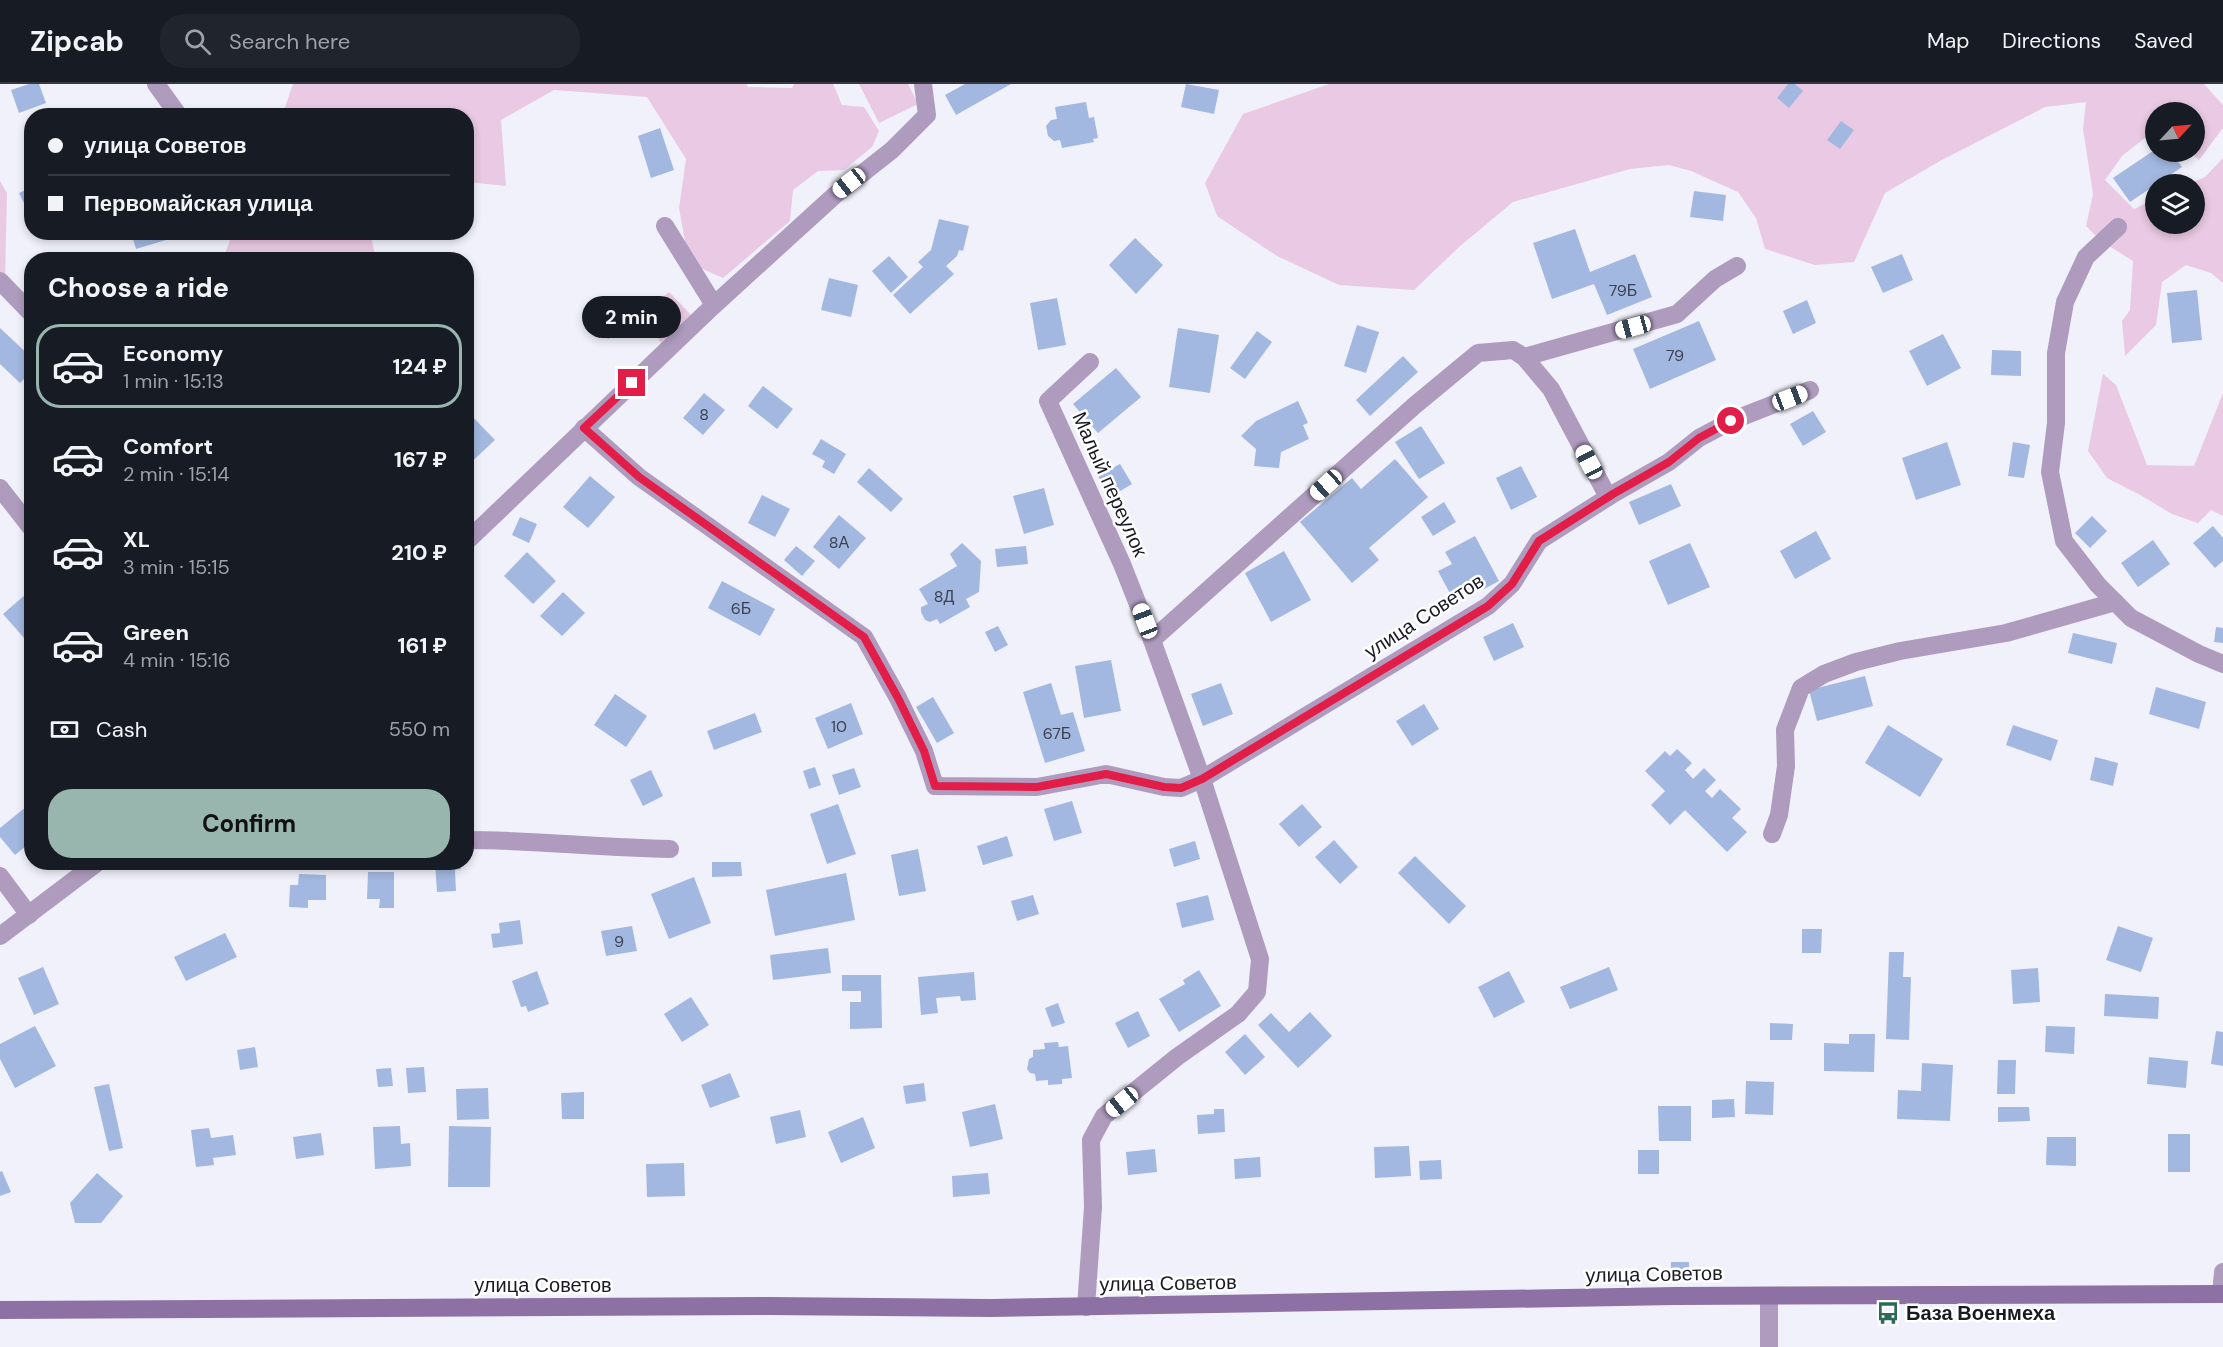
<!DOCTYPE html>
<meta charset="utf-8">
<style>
:root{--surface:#171b24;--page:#20242c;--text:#f1f3f6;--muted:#9ea1a6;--line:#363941;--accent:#98b5ae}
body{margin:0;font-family:"DM Sans",sans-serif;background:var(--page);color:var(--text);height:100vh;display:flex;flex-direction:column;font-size:22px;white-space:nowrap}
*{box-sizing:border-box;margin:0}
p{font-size:20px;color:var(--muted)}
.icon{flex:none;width:33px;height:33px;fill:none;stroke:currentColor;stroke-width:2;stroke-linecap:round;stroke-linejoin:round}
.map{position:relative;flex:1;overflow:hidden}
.drawer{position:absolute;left:24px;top:168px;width:450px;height:618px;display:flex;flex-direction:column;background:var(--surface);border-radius:24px;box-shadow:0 3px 9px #0003}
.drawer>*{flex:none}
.top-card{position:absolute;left:24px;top:24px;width:450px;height:132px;border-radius:24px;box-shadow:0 3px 9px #0003;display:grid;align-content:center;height:132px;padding:0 24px;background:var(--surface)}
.needle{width:39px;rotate:64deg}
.controls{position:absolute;left:2145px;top:18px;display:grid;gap:12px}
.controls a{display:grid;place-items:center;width:60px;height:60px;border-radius:50%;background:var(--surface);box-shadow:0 3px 9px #0003;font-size:30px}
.end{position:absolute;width:27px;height:27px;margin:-14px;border:8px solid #e11d48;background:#fff;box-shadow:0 0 0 3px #fff}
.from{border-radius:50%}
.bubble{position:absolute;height:42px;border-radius:21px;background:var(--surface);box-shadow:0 3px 9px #0003;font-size:20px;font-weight:700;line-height:42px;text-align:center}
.car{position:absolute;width:18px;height:36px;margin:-18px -9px;border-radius:8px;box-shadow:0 0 4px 2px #0007;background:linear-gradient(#fff 24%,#345 0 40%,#fff 0 76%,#345 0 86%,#fff 0)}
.top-card b{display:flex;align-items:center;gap:21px;height:57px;font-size:22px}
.top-card b+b{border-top:2px solid var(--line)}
.top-card i{width:15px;height:15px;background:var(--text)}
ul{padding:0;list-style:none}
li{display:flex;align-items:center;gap:18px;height:84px;margin:0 12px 9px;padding:0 12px;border:3px solid transparent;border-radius:24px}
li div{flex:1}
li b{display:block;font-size:22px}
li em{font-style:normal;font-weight:700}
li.selected{border-color:var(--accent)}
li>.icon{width:54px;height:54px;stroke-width:1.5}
h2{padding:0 24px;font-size:27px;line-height:72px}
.pay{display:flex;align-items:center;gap:15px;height:66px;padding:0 24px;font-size:22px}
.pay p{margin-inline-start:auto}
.primary-button{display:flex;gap:12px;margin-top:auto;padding:12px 24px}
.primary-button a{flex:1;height:69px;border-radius:24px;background:var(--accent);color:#111;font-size:24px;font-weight:700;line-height:69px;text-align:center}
header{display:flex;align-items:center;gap:36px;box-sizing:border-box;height:84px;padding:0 30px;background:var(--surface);border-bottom:2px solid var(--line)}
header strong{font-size:28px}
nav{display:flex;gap:33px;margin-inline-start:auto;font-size:21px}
.search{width:420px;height:54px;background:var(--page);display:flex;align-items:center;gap:15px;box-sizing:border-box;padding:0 21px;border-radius:24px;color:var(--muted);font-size:22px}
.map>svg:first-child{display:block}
.green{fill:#e9c9e3}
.building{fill:#a3b8e0}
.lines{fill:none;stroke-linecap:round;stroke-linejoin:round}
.street{stroke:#ae9bbe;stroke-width:18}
.secondary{stroke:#8d71a4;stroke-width:18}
.route{stroke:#e11d48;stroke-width:8}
.labels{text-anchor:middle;stroke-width:5;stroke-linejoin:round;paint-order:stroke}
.number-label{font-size:16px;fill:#3c4253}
.street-label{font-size:20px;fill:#1a1a24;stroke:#fff}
.poi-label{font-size:20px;font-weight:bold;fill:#1a1a24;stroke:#fff;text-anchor:start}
</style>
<header>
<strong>Zipcab</strong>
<div class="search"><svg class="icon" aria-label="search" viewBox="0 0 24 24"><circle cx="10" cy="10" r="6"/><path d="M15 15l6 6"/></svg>Search here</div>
<nav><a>Map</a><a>Directions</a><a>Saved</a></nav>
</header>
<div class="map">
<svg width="2223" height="1263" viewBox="0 0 2223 1263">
<rect width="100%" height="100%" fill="#f1f1fb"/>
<g class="green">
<polygon points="293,0 746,0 748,3 792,4 794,0 833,0 842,21 864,23 879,47 872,63 844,86 818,87 793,106 790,137 723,194 689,179 679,124 686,75 647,13 554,6 501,36 506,102 467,98 466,32 282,32"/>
<polygon points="859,0 908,0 918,20 879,39"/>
<polygon points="1329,0 2204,0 2223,21 2223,44 2199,76 2189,68 2194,68 2194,28 2156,28 2155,46 2122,72 2105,96 2134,125 2155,115 2156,140 2194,140 2194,100 2188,100 2205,93 2223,74 2223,199 2211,189 2186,181 2162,198 2156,241 2125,272 2122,237 2130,226 2133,177 2101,157 2086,142 2093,110 2083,45 2086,18 2045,23 1940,77 1885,109 1854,178 1815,181 1765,165 1756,134 1738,108 1691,87 1669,81 1630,85 1513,118 1459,163 1414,206 1339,201 1277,172 1217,132 1205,99 1243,30"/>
<polygon points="0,97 7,109 5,198 0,192"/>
<polygon points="233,148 370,149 376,175 223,175"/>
<polygon points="669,208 694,234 663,261 641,233"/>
<polygon points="2103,290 2116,301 2147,381 2194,382 2223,309 2223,432 2211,426 2198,439 2172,430 2142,412 2107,394 2088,367"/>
</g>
<g class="building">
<polygon points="29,0 39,0 46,19 19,29 11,6"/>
<polygon points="965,0 1011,0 956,31 945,11"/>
<polygon points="1186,0 1219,6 1214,30 1181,23"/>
<polygon points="1788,0 1795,0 1803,7 1789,24 1777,14"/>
<polygon points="1086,18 1089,34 1094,33 1098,54 1093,55 1094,58 1062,64 1060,56 1054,57 1048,52 1046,42 1051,36 1057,35 1055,23"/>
<polygon points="1841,37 1854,46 1840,65 1827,56"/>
<polygon points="660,44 674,86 651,94 638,52"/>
<polygon points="2156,65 2156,68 2171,68 2182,83 2130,118 2113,94"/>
<polygon points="32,103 32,136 19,109"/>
<polygon points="1694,107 1726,111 1723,137 1690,133"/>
<polygon points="939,135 969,142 963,167 959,166 957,172 946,182 954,190 910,230 893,211 923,183 918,178 931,166"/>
<polygon points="1575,145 1590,188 1635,170 1652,213 1607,231 1594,200 1552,215 1533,159"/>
<polygon points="131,148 164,148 166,156 136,165"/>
<polygon points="1135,154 1163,181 1136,210 1109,181"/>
<polygon points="1902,170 1913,196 1883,209 1871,183"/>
<polygon points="889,172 908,193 891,209 872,187"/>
<polygon points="829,194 858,201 851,233 821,226"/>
<polygon points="2197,206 2202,256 2172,259 2167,209"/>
<polygon points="1057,214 1066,261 1038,266 1030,219"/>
<polygon points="1807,216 1816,239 1793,250 1783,227"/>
<polygon points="607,226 622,244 608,255 593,237"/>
<polygon points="1699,237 1716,276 1650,305 1633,265"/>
<polygon points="1357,241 1379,248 1366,289 1344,282"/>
<polygon points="0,244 32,274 32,287 20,299 0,280"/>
<polygon points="1178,244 1219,251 1210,309 1169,303"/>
<polygon points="1257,247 1272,258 1245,295 1230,284"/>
<polygon points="1943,250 1961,284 1927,302 1909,267"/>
<polygon points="1992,266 2021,267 2021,292 1991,291"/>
<polygon points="1403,272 1418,288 1370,332 1356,316"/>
<polygon points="1116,284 1141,313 1098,349 1073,320"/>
<polygon points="763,302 793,325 777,345 748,322"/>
<polygon points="704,309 725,326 703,351 683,334"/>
<polygon points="1298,317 1308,339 1303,341 1309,355 1281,368 1279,384 1254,382 1256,365 1241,352 1256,337"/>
<polygon points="1813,327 1826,348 1803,362 1790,340"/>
<polygon points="469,329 495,356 466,383 466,332"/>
<polygon points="1421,342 1445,379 1419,395 1395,358"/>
<polygon points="821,355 846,370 834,390 822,383 825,377 812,370"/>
<polygon points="1947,358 1961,401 1916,416 1902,374"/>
<polygon points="2013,358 2030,361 2024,394 2008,392"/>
<polygon points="1395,375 1428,413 1369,464 1379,476 1352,499 1300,438 1352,394 1361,405"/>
<polygon points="1120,380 1132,400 1110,413 1098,392"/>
<polygon points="1521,382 1537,413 1511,426 1496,394"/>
<polygon points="869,384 903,415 891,428 857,398"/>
<polygon points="590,392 615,413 588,444 563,423"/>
<polygon points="1671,400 1681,422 1639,441 1629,418"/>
<polygon points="1044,404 1054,441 1024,450 1013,412"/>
<polygon points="762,411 790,425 775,453 748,439"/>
<polygon points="1444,418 1456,438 1433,452 1421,433"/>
<polygon points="839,431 866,454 839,485 813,463"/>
<polygon points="2092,432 2107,447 2090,464 2075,449"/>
<polygon points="520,433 537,440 529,459 512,451"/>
<polygon points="2213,442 2223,454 2223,477 2215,484 2193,459"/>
<polygon points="1816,447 1831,475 1795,495 1780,467"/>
<polygon points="1475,452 1499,497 1484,505 1481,499 1453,515 1438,487 1452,480 1445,468"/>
<polygon points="2153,456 2170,480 2138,503 2121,479"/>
<polygon points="962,459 981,477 979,508 966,515 970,523 940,540 937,535 930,538 925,536 921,528 921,523 928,520 919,505 957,482 950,470"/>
<polygon points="1690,459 1710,503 1668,521 1649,477"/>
<polygon points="796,462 815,477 802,492 784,476"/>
<polygon points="1026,462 1028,480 997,483 995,465"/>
<polygon points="1284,467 1311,516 1271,538 1245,489"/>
<polygon points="527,468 556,497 533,520 504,492"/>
<polygon points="722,497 775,525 760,552 708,524"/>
<polygon points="563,508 585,529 562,552 540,532"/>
<polygon points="25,511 32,519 32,563 3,530"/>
<polygon points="1513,539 1524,563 1494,577 1483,553"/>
<polygon points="998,542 1008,561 995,568 985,548"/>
<polygon points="2216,543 2223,544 2223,559 2214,558"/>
<polygon points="2073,549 2117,559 2112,580 2068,569"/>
<polygon points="1111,576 1121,627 1084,634 1075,582"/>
<polygon points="1865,592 1873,622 1817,637 1809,606"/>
<polygon points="1051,599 1061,631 1073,628 1085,667 1045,679 1023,608"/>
<polygon points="1221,599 1233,630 1203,642 1191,610"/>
<polygon points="2156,603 2206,618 2199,645 2149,630"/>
<polygon points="615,610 647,632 626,663 594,641"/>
<polygon points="933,613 954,649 937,659 916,623"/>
<polygon points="851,619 863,650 828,665 815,634"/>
<polygon points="1424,620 1439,645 1412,662 1396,637"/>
<polygon points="755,629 762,648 714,666 707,647"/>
<polygon points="1888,641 1943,675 1920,713 1865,679"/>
<polygon points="2013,641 2058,656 2051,677 2006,661"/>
<polygon points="1677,665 1692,679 1685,686 1693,695 1704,684 1716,696 1705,707 1712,714 1720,705 1741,725 1732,734 1747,748 1727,768 1685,726 1670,741 1651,721 1665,707 1645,687 1665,667 1670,672"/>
<polygon points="2095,673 2118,679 2113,702 2090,696"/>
<polygon points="815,683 821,701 809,705 803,687"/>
<polygon points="854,684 861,703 839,711 832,691"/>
<polygon points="651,686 663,712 643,722 630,696"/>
<polygon points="1072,717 1082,749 1054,757 1044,725"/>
<polygon points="32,718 32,757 15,771 0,753 0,744"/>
<polygon points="838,720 856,770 827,780 810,730"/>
<polygon points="1302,720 1322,743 1299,763 1279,740"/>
<polygon points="1007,752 1013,772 983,781 977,762"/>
<polygon points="1334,756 1358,783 1340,800 1315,773"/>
<polygon points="1195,757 1200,775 1174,783 1169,765"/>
<polygon points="918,765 926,807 899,812 891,771"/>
<polygon points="1415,772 1466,822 1449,840 1398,789"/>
<polygon points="435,778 461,778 461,785 455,786 456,807 437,808"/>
<polygon points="712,778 741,778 742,792 712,793"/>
<polygon points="368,788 394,788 394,824 379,824 380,815 367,815"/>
<polygon points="846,789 855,836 775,852 766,806"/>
<polygon points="299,790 326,791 326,816 308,816 308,824 289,823 290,801 298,801"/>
<polygon points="694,793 711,839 669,855 651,810"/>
<polygon points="1033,811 1039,830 1017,837 1011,817"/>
<polygon points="1208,811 1214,836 1182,844 1176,819"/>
<polygon points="520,836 523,860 493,864 491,850 500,849 499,839"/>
<polygon points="632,842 637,867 606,872 601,847"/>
<polygon points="2118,842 2153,854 2141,888 2106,876"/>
<polygon points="1802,845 1822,845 1821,869 1802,869"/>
<polygon points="225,849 237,873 186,897 174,873"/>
<polygon points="828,864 831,889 773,896 770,871"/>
<polygon points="1889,868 1904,868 1903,893 1911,893 1909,956 1886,955"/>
<polygon points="43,883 59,920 34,931 18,894"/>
<polygon points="1609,883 1618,906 1570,925 1560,903"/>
<polygon points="2038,884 2040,918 2013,920 2011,886"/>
<polygon points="1199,886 1221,922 1179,948 1159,915 1185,900 1183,896"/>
<polygon points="537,887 549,920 528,928 526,922 521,923 512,897"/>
<polygon points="1509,887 1525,918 1494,934 1478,903"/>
<polygon points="974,888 976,916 961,917 960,912 936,914 938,929 921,931 918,893"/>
<polygon points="842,891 881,891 882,944 850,945 850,918 861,918 861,907 842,907"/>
<polygon points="2105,910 2159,913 2158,935 2104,932"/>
<polygon points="691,913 709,941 682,958 664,930"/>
<polygon points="1058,919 1065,939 1052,943 1045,924"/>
<polygon points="1138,927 1150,952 1128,964 1115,939"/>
<polygon points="1310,928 1332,952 1298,984 1258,941 1271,929 1289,948"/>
<polygon points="1770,939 1793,940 1792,956 1770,956"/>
<polygon points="35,942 56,982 15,1004 0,975 0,960"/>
<polygon points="2046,942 2075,943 2074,970 2045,968"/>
<polygon points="2216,947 2223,948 2223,982 2211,980"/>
<polygon points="1245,950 1265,973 1245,991 1225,968"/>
<polygon points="1849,950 1875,950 1874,988 1824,987 1824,959 1849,960"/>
<polygon points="1058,958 1059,963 1068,962 1072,994 1062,995 1062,1000 1048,1001 1048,996 1036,997 1035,990 1030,989 1027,985 1029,975 1033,973 1033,966 1045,965 1044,959"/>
<polygon points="255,963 258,983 240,986 237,966"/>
<polygon points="2149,973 2188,977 2186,1004 2147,1000"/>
<polygon points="1998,976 2016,976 2015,1010 1997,1010"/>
<polygon points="1922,979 1953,981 1950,1037 1897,1035 1898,1006 1921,1007"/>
<polygon points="424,983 426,1008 408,1009 406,984"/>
<polygon points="391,984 393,1002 378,1003 376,985"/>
<polygon points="730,989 740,1013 710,1024 701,1001"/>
<polygon points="1746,997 1774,998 1773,1031 1745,1030"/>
<polygon points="924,999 926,1017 906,1020 903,1002"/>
<polygon points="109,1000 123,1064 109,1067 94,1003"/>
<polygon points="488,1004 489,1035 457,1036 456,1005"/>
<polygon points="584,1008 584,1035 562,1035 561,1009"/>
<polygon points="1734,1015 1735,1033 1712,1034 1712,1016"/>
<polygon points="995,1020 1003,1055 970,1063 962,1028"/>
<polygon points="1658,1022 1691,1022 1691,1057 1659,1057"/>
<polygon points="1998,1023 2029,1023 2030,1037 1998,1038"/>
<polygon points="1214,1025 1224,1025 1225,1048 1198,1050 1197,1031 1214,1030"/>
<polygon points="800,1026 806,1053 776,1060 770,1033"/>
<polygon points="863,1033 875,1064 841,1079 828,1048"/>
<polygon points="400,1042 401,1060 410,1059 411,1082 375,1085 373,1043"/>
<polygon points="449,1042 491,1043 490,1103 448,1103"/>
<polygon points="209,1044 211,1054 233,1051 236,1071 213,1074 214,1081 196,1083 191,1046"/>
<polygon points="321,1049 324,1071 296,1075 293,1053"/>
<rect x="2168" y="1050" width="22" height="38"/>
<polygon points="2047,1053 2076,1053 2076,1082 2046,1081"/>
<polygon points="1409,1062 1411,1092 1375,1094 1374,1063"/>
<polygon points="1155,1065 1157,1088 1128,1091 1126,1068"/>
<rect x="1638" y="1066" width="21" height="24"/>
<polygon points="1260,1073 1261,1093 1235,1095 1234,1075"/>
<polygon points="1441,1076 1442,1095 1420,1096 1419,1077"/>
<polygon points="684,1079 685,1112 647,1113 646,1080"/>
<polygon points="2,1087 11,1108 0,1112 0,1088"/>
<polygon points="97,1089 123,1112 101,1139 75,1139 70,1119"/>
<polygon points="988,1089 990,1110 953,1113 952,1092"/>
<rect x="1671" y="1178" width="18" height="12"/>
</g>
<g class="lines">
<g class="street">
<polyline points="156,0 179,32"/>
<polyline points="665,142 714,221"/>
<polyline points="2118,143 2086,173 2065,218 2056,269 2056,339 2050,388 2064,457 2098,501 2131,534 2199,570 2223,580"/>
<polyline points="0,197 32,230"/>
<polyline points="1524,273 1677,230 1715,195 1737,182"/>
<polyline points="1090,278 1048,317 1122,480 1152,556"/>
<polyline points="584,344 639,393 864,553 898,614 924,667 935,702 1037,703 1106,690 1164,703 1181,704 1202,695 1488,522 1512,500 1539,457 1613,410 1669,378 1699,354 1731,337 1810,306"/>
<polyline points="0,404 32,445"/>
<polyline points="466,458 712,223 835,111 892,66 927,31 923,0"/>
<polyline points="1772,750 1779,731 1786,682 1785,646 1801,604 1824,590 1856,578 1900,567 2006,549 2115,518"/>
<path d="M 466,756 C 534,756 602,764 670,765"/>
<polyline points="0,792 29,831"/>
<polyline points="0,852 98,778"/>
<polyline points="2221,1210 2223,1188"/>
<polyline points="1086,1223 1093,1123 1091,1056 1104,1032 1177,973 1238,930 1257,908 1260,875 1202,695 1152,556 1414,322 1478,269 1513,266 1524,273 1551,305 1608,413"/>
<polyline points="1769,1263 1769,1212"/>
</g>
<polyline class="secondary" points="0,1226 768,1222 991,1224 1675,1212 2223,1210"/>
</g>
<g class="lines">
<polyline class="route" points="632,299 584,344 639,393 864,553 898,614 924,667 935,702 1037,703 1106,690 1164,703 1181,704 1202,695 1488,522 1512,500 1539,457 1613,410 1669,378 1699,354 1731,337"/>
</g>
<defs>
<g id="bus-bare" transform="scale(1.8)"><path d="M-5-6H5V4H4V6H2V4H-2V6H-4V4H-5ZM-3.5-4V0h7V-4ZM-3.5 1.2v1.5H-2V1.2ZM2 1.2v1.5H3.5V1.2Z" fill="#2b6a57" stroke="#fff" stroke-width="2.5" paint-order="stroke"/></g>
</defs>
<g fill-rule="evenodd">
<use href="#bus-bare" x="1888" y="1229"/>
</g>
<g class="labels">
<g class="number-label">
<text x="1623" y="212">79Б</text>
<text x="1675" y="277">79</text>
<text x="704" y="336">8</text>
<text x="839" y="464">8А</text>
<text x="944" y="518">8Д</text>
<text x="741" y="530">6Б</text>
<text x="839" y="648">10</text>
<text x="1057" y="655">67Б</text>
<text x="619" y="863">9</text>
</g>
<g class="street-label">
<text transform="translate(1110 400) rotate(66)" y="7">Малый переулок</text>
<text transform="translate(1424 532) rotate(-33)" y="7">улица Советов</text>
<text transform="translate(1654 1190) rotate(-1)" y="7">улица Советов</text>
<text transform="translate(1168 1199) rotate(-1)" y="7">улица Советов</text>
<text x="543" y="1208">улица Советов</text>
</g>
<g class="poi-label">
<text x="1906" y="1236">База Военмеха</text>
</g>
</g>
</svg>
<div class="controls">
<a><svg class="needle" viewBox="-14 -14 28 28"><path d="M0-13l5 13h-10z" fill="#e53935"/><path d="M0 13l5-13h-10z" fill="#9ea1a6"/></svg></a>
<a><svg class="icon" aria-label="layers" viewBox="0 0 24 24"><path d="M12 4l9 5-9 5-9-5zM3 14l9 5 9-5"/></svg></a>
</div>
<i class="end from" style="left:1731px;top:337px"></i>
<i class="end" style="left:632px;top:299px"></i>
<div class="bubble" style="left:582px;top:212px;width:99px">2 min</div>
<i class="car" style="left:849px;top:99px;rotate:232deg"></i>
<i class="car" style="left:1633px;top:243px;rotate:255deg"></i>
<i class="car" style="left:1790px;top:314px;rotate:69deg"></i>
<i class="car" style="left:1589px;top:378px;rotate:332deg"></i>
<i class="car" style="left:1326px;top:401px;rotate:228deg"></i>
<i class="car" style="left:1145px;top:537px;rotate:339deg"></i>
<i class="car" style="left:1122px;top:1018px;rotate:231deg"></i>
<div class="top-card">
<b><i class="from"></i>улица Советов</b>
<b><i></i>Первомайская улица</b>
</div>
<section class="drawer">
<h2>Choose a ride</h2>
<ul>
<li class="selected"><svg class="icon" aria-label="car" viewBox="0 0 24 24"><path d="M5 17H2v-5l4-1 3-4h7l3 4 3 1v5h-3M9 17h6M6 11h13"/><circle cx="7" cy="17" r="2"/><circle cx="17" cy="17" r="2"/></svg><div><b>Economy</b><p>1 min · 15:13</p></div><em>124 ₽</em></li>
<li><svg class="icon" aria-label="car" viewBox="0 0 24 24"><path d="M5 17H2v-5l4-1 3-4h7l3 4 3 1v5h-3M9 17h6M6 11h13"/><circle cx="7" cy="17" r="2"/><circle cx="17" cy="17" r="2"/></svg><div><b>Comfort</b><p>2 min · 15:14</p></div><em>167 ₽</em></li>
<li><svg class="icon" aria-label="car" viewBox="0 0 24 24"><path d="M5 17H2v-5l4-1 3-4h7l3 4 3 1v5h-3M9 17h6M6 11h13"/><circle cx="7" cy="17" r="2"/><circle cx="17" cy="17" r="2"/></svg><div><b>XL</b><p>3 min · 15:15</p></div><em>210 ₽</em></li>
<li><svg class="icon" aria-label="car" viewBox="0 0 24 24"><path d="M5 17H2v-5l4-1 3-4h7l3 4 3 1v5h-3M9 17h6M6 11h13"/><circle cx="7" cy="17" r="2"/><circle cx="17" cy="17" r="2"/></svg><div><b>Green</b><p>4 min · 15:16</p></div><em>161 ₽</em></li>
</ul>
<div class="pay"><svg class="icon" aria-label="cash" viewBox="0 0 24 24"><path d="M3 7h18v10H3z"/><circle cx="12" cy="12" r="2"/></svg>Cash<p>550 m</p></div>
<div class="primary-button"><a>Confirm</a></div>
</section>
</div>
